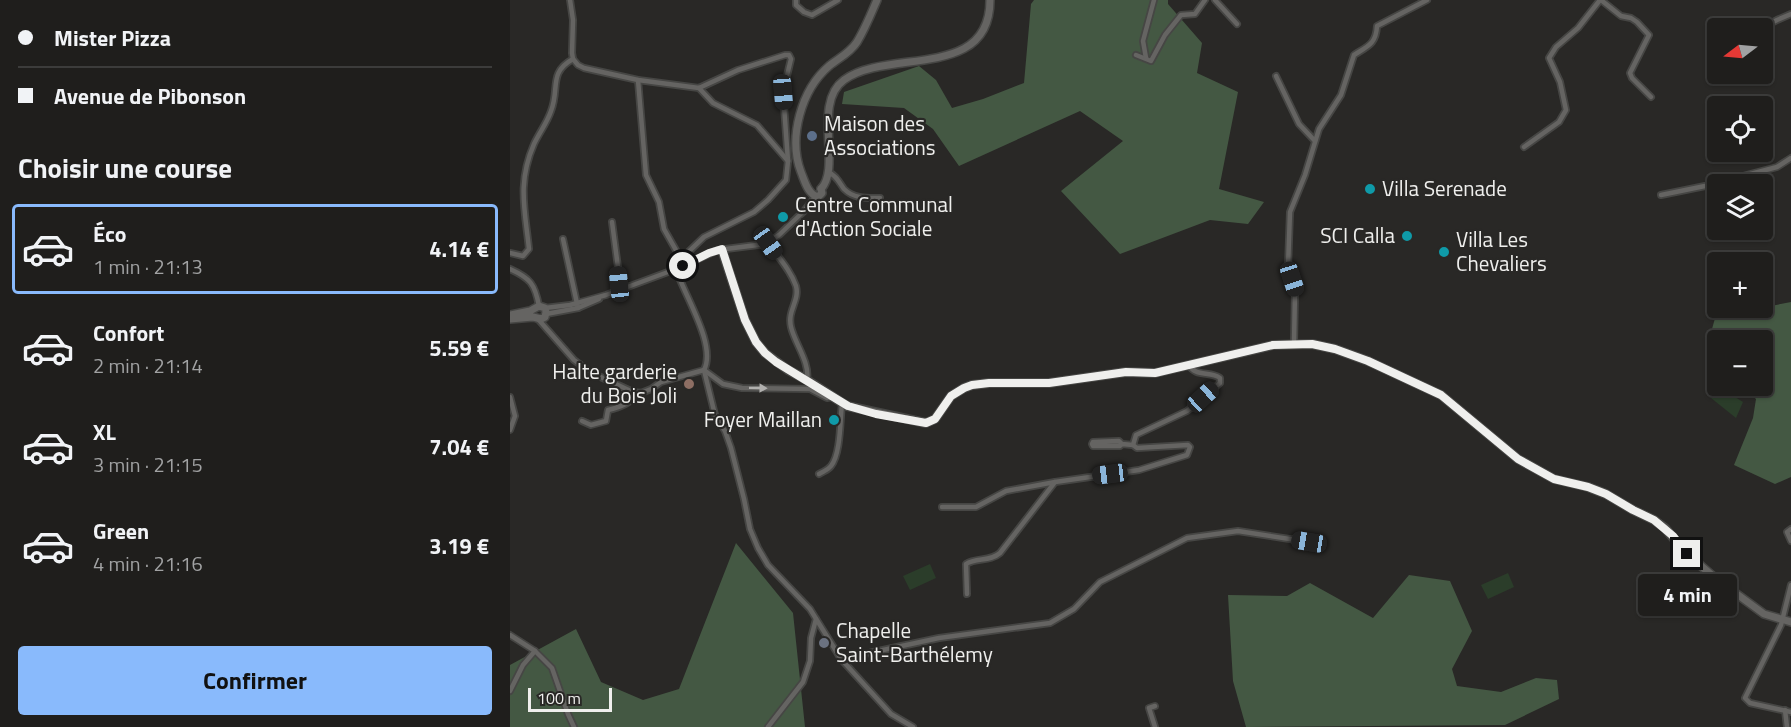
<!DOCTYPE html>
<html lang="fr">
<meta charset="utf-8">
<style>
:root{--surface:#1f1e1c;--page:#272725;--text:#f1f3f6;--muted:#a1a2a3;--line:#3c3c3b;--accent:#89bafc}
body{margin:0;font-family:"Titillium Web",sans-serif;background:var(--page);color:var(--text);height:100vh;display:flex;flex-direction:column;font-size:22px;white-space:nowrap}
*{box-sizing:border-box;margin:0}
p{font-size:20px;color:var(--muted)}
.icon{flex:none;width:33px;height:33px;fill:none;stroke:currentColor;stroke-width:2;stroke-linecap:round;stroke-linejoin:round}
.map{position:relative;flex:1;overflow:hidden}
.panel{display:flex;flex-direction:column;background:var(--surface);width:510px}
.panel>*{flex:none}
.top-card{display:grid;align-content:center;height:132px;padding:0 18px;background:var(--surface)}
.needle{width:39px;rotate:254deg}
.fabs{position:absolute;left:1197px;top:18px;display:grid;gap:12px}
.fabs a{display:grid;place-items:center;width:66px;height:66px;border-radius:6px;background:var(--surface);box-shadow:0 2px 4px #0004,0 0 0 2px var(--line);font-size:30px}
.scale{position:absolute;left:18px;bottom:15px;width:84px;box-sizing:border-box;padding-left:6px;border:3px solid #efefed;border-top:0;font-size:16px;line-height:21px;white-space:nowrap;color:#efefed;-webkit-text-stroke:4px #292826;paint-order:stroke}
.end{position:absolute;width:27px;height:27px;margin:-14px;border:8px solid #efefed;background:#111;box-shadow:0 0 0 3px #111}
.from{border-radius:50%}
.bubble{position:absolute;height:42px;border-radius:6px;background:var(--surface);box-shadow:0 2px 4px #0004,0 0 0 2px var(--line);font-size:20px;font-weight:700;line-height:42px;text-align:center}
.car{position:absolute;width:18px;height:36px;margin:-18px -9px;border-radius:8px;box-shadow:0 0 4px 2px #0007;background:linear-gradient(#222 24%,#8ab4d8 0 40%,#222 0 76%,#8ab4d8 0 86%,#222 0)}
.top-card b{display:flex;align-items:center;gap:21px;height:57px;font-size:22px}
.top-card b+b{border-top:2px solid var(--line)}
.top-card i{width:15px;height:15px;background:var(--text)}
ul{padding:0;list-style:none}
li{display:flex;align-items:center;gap:18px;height:90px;margin:0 12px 9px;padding:0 6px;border:3px solid transparent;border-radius:6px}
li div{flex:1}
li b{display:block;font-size:22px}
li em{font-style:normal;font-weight:700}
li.on{border-color:var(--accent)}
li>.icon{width:54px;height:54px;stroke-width:1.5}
h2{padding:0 18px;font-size:27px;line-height:72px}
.button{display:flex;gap:12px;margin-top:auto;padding:12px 18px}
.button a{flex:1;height:69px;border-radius:6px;background:var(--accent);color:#111;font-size:24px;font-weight:700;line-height:69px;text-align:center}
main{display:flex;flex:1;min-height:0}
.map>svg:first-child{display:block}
.green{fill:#2b3d2a}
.forest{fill:#445843}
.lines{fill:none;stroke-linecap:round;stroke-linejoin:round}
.street-casing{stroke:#464644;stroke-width:8}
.secondary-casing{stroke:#464644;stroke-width:10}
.street{stroke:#656462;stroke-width:4.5}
.secondary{stroke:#656462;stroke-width:7}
.oneway{fill:#b1b0ae}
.route{stroke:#efefed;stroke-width:8}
.service-dot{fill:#5c6f8a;stroke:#292826;stroke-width:2}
.culture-dot{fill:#0f9aa8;stroke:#292826;stroke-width:2}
.education-dot{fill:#8d6e63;stroke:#292826;stroke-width:2}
.worship-dot{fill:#6b7280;stroke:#292826;stroke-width:2}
.labels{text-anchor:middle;stroke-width:4.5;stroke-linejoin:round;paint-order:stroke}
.poi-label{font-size:21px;fill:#efefed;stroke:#292826;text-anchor:start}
</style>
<main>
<section class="panel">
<div class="top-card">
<b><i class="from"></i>Mister Pizza</b>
<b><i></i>Avenue de Pibonson</b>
</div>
<h2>Choisir une course</h2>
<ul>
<li class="on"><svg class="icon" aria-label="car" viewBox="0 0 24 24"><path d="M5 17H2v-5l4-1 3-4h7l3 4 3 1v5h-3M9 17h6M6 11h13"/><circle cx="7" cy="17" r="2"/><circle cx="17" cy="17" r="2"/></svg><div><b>Éco</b><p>1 min · 21:13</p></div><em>4.14 €</em></li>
<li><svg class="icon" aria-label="car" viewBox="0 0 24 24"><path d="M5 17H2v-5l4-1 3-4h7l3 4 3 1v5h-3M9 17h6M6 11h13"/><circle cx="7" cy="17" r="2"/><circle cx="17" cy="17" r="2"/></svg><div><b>Confort</b><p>2 min · 21:14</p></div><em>5.59 €</em></li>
<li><svg class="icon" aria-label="car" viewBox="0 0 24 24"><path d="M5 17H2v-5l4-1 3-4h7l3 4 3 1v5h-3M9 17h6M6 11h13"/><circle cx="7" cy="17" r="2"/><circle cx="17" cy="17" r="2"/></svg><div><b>XL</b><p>3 min · 21:15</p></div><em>7.04 €</em></li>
<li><svg class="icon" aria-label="car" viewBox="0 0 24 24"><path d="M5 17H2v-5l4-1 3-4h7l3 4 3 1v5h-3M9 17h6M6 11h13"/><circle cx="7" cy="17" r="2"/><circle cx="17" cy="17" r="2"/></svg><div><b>Green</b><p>4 min · 21:16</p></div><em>3.19 €</em></li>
</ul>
<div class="button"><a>Confirmer</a></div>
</section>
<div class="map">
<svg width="1281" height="727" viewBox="0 0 1281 727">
<rect width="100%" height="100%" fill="#292826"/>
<g class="green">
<polygon points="1209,387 1233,402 1226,418 1201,398"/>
<polygon points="420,564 426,578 400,590 393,576"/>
<polygon points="998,573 1004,587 978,599 971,585"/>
</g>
<g class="forest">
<polygon points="524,0 658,0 658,4 692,43 687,73 728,92 709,189 754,202 738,224 700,220 610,254 551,191 613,141 570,111 449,166 423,129 394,108 332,104 334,92 409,66 426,80 442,108 473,99 514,83 521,4"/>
<polygon points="1281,302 1281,477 1265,484 1224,465 1243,418 1246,399 1236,390 1236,386 1252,386 1252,340 1229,340 1229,337 1202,329 1207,311 1234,318 1243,309 1262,314 1261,306"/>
<polygon points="226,543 283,613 295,727 0,727 0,665 66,629 91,682 133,700 169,689"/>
<polygon points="899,575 940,581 962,631 942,669 947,686 991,692 1026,678 1047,680 1049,699 995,725 736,727 723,681 718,595 777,596 800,583 863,618"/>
</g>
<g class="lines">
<g class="street-casing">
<g id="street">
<polyline points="60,0 63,20 62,53 63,59 68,65 74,68 128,80 189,88 228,70 275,55 279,55 281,59 273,92 278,161 276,180 258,200 244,212 194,237 171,259 173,266"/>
<polyline points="286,0 286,5 294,12 302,15 328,0"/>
<polyline points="705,0 727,24"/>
<polyline points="1091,0 1111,16 1121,18 1127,22 1139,35 1120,73 1122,78 1141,97"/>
<polyline points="1252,28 1267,20 1281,14"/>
<polyline points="626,55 641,61 655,35 671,15 685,14 695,0"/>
<polyline points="1207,56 1208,56"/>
<polyline points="636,58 633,41 644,0"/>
<polyline points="766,76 789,124 805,141"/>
<polyline points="128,80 136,175 149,202 154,229 171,259"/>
<polyline points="189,88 203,103 247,125 278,161"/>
<polyline points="1014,147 1049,122 1056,110 1050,82 1039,58 1046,47 1068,28 1090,0"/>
<path d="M 318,172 C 326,175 329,182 334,189 C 344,199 357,198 370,198"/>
<polyline points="1151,195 1195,186 1267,167 1281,158"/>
<polyline points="102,222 111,290"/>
<polyline points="53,239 68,308"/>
<path d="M 258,243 C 268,257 280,269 286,286 C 290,301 277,310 281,327 C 285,344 300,362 297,380"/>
<path d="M 0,253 L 13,256 L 19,249 C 15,210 7,183 24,144 C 29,133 37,123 41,111 C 50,88 38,73 63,59"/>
<path d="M 0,269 C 20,278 25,284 29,306"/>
<path d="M 166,269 C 174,295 207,345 194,370 L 205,415 L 215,431 L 221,448 L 234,499 L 240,529 L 248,548 L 258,565 L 300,609 L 331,659 L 381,714 L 403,727"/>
<polyline points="35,308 60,305 96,295 166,269 208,250 255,244 269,235 294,211 305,197"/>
<polyline points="36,314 68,308 89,299"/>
<polyline points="28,319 64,360 80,372 123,392 131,393 141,389 151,382 194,370 213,384 232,388 300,389 317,398 322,397"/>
<path d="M 784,344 L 785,291 L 778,267 L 780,212 L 795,175 L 809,129 L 831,95 L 844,55 C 858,46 866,44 867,26 L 917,0"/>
<polyline points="0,397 5,416 0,430"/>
<path d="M 72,421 L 81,425 L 96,421 L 98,410 C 111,407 120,403 130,393"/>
<polyline points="612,444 610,446 583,446 582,444 583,442 609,441 612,444 623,445"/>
<path d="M 309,474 C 314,471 318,470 321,466 C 331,454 330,419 332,404"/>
<polyline points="432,507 466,507 496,491 545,482"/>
<polyline points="1281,529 1277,532 1281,541"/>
<polyline points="1281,585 1271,625 1235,698 1240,703 1281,712"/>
<path d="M 457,594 L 456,564 C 466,557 480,562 490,553 L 545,482 L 629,470 L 677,455 L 680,447 L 678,445 L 627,448 L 623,445 L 626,435 L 677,411 L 710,383 L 710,378 C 700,371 685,377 679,365"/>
<polyline points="0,635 25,651 42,668 58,714 64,727"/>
<polyline points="331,659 429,638 540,623 564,609 590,582 677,538 728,531 799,542"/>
<polyline points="0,691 13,665 25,651"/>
<polyline points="645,706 639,708 645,727"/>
<polyline points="1275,710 1277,727"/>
<polyline points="258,727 293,682 300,661 301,638 306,619"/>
</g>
</g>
<g class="secondary-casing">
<g id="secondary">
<path d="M 311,189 C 332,167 302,103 334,80 C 378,48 480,81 480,0"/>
<path d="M 311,189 L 312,193 L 308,197 C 298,194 295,182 291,172 C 278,138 291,90 319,66 C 329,58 340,53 347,42 C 355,29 361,14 367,0"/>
<polyline points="212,250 235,320 246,342 255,353 278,370 297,380 337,406 416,423 425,419 441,396 454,388 462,385 479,383 539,383 616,372 645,373 763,345 802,344 825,349 858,361 931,395 1008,459 1044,479 1078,487 1096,494 1123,510 1144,520 1155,528 1174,551 1205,578 1254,614 1281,622"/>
<polyline points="0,315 20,311 29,306 35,308 36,312 35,317 31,319 23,317 0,319"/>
</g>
</g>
<use href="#street" class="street"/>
<use href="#secondary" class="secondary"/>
</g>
<defs><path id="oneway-solid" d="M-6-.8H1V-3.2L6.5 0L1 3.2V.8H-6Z" transform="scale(1.5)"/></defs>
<use class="oneway" href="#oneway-solid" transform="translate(248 388) rotate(1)"/>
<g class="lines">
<polyline class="route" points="173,266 199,253 212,249 235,320 246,342 255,353 266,362 338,406 366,414 416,423 425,419 441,396 454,388 462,385 479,383 539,383 616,372 645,373 763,345 802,344 825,349 858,361 931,395 1008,459 1044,479 1078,487 1096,494 1123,510 1144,520 1163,536 1177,554"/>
</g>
<circle class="service-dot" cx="302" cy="136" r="6"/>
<g class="culture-dot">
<circle cx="860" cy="189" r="6"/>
<circle cx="273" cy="217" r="6"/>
<circle cx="897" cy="236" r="6"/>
<circle cx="934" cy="252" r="6"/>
<circle cx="324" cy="420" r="6"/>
</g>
<circle class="education-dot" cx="179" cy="384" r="6"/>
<circle class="worship-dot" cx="314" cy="643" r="6"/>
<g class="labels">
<g class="poi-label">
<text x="314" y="131">Maison des<tspan x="314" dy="24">Associations</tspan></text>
<text x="872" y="196">Villa Serenade</text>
<text x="285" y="212">Centre Communal<tspan x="285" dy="24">d'Action Sociale</tspan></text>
<text x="885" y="243" text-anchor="end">SCI Calla</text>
<text x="946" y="247">Villa Les<tspan x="946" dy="24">Chevaliers</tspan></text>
<text x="167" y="379" text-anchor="end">Halte garderie<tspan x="167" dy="24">du Bois Joli</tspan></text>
<text x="312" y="427" text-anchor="end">Foyer Maillan</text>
<text x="326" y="638">Chapelle<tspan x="326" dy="24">Saint-Barthélemy</tspan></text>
</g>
</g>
</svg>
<div class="fabs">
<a><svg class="needle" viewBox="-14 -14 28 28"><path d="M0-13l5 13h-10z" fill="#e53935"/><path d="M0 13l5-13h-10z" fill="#a1a2a3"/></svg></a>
<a><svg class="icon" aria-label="locate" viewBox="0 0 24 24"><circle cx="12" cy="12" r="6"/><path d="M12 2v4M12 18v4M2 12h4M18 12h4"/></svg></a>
<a><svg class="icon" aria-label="layers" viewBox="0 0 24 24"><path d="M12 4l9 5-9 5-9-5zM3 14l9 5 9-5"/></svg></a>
<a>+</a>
<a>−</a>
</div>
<div class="scale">100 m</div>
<i class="end from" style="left:173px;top:266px"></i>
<i class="end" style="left:1177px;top:554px"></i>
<div class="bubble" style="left:1128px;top:574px;width:99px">4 min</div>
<i class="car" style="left:273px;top:92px;rotate:175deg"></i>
<i class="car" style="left:258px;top:243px;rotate:145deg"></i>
<i class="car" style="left:782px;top:279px;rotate:162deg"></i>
<i class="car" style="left:109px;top:284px;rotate:354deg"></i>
<i class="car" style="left:693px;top:397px;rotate:48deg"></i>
<i class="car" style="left:600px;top:474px;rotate:263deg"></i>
<i class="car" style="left:799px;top:542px;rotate:279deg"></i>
</div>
</main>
